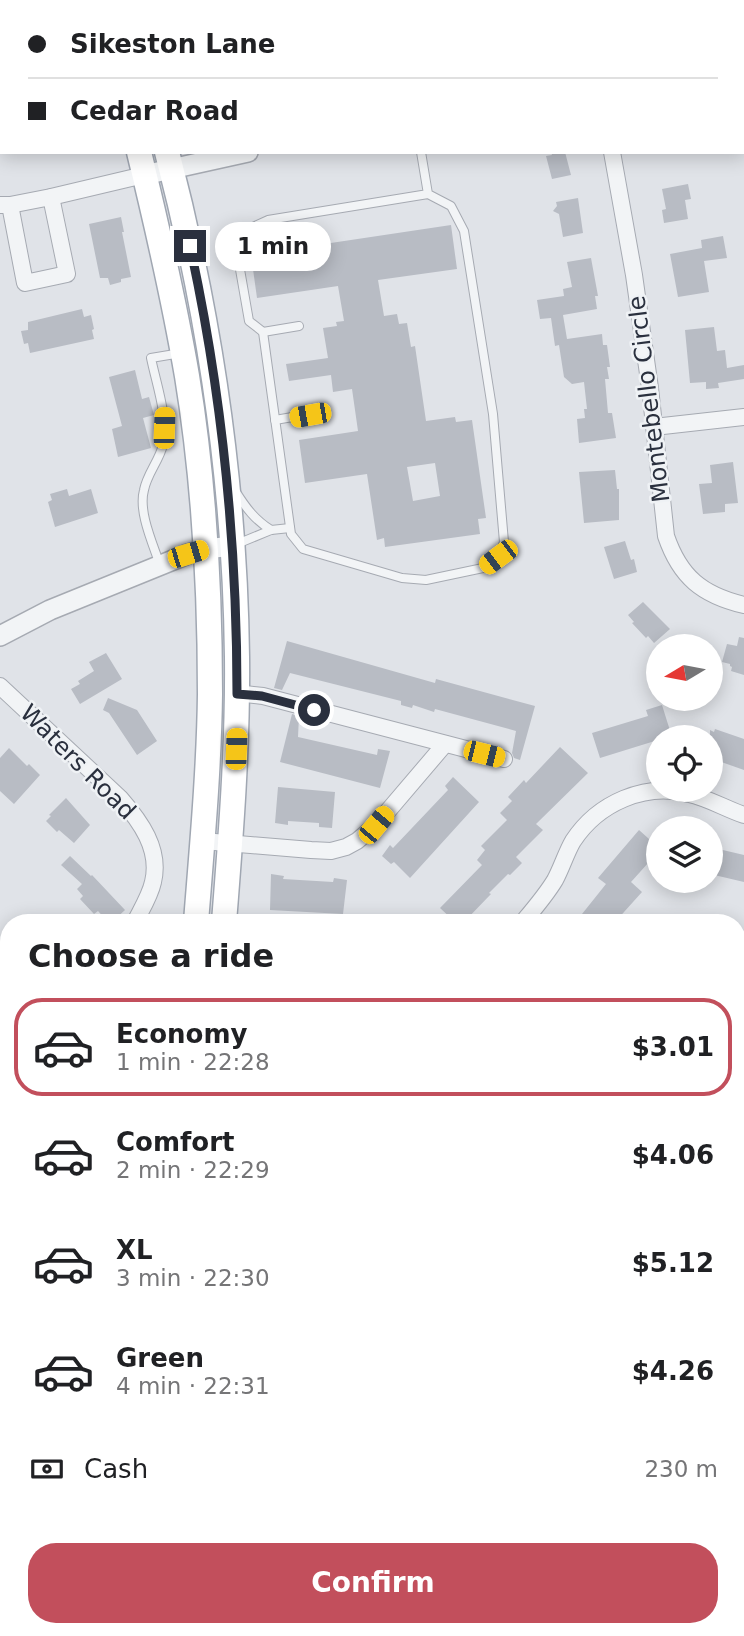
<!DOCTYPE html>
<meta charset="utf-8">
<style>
:root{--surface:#fff;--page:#f6f6f6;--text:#202124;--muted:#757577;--line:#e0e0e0;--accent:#c24f5c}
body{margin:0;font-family:"DejaVu Sans",sans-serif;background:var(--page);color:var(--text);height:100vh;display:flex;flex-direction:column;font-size:26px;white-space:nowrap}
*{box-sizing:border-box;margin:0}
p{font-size:23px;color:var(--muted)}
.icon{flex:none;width:38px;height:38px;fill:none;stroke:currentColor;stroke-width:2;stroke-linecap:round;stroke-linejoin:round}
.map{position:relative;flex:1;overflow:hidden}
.panel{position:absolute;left:0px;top:914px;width:746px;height:723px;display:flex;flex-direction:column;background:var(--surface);border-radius:28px 28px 0 0;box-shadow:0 4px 18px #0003}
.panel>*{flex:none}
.banner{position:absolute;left:0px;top:0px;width:746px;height:154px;box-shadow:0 4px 18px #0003;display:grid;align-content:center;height:154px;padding:0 28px;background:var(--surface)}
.needle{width:46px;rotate:260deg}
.buttons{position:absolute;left:646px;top:634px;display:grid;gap:14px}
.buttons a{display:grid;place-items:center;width:77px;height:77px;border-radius:50%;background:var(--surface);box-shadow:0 4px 18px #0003;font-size:35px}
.end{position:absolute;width:32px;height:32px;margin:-16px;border:9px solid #2a303e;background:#fff;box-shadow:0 0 0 4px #fff}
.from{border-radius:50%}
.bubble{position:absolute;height:49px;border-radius:24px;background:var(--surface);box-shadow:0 4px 18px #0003;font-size:23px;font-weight:700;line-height:49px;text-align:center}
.car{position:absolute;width:21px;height:42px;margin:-21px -10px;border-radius:9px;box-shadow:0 0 5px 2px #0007;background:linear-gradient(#f5c518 24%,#345 0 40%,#f5c518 0 76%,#345 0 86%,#f5c518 0)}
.banner b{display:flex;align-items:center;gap:24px;height:66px;font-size:26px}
.banner b+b{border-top:2px solid var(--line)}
.banner i{width:18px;height:18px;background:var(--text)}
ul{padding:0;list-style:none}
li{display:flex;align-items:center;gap:21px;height:98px;margin:0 14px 10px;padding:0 14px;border:4px solid transparent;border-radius:28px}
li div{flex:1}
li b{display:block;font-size:26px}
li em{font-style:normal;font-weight:700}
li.current{border-color:var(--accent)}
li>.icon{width:63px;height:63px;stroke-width:1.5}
h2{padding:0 28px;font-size:32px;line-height:84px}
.pay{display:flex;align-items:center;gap:18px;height:77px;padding:0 28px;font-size:26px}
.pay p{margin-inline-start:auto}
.action{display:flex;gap:14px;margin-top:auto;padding:14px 28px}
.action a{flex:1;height:80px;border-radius:28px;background:var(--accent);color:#fff;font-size:28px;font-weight:700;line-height:80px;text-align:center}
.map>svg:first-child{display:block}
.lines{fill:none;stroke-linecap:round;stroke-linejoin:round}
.stream{stroke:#9eafc5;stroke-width:4.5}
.building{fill:#b8bcc4;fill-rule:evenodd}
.service-casing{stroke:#a6aab2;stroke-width:10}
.minor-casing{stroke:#a6aab2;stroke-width:18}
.tertiary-casing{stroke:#a6aab2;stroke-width:22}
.primary-casing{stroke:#a0a7b2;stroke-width:27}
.service{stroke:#f2f4f6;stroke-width:8}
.minor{stroke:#f2f4f6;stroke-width:16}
.tertiary{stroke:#f2f4f6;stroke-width:19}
.primary{stroke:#fff;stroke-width:24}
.route{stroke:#2a303e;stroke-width:9}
.labels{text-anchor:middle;stroke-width:5;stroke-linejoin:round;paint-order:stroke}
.street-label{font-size:24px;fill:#2a303e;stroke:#eff2f5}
</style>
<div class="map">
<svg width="744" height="1636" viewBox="0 0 744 1636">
<rect width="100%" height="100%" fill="#e0e3e8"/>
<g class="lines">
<polyline class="stream" points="737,1172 744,1170"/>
</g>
<g class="building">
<polygon points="551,152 565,152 571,175 552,179 546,156 552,155"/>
<polygon points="688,184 691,199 685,200 688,219 664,223 662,210 666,209 662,189"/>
<polygon points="578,198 583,233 563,237 559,214 553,211 557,206 556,202"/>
<polygon points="121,217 124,232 122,232 131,277 121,279 121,282 110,285 108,278 100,278 89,224"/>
<path d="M 451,225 L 457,269 L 378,280 L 384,316 L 397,314 L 399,324 L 407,323 L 411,347 L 415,346 L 426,421 L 455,417 L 456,422 L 472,420 L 486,518 L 478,519 L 480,534 L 385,547 L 384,538 L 377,540 L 367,474 L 305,483 L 299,440 L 358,431 L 352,389 L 333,392 L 331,375 L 289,381 L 286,364 L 328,358 L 323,328 L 337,326 L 336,322 L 344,321 L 338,286 L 257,298 L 251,255 ZM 435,463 L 440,496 L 413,501 L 407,467 Z"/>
<polygon points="723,236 727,258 704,261 709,292 678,297 670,254 702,248 701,240"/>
<polygon points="591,258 598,296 595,296 597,309 563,315 567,339 602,334 603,345 607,345 610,367 607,367 609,379 605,379 608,413 612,413 616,438 579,443 577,419 585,418 584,409 587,409 584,382 572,384 564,377 559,345 555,346 551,318 540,319 537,300 564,296 563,289 572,287 567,262"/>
<polygon points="82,309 84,317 91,315 94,329 92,330 94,339 30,353 28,343 24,344 21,331 28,330 28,322"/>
<polygon points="714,327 717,351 725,350 727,368 744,365 744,379 718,383 719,388 706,389 706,382 690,383 685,330"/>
<polygon points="135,370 142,399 149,397 154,415 143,418 151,448 118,457 112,429 122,426 109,377"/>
<polygon points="733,462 738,503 725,504 725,512 703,514 699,484 712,483 710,465"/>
<polygon points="615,470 617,489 619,489 619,520 584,523 579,472"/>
<polygon points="67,489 69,496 91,489 98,513 55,527 48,502 52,500 50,494"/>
<polygon points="625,541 631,560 634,559 637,572 614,579 604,547"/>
<polygon points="643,602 670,629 654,643 648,636 646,638 632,623 634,622 628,615"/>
<polygon points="739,637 744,638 744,675 731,671 732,667 730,666 730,664 722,662 727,644 737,646"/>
<polygon points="287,641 435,683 436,679 535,706 520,760 514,758 512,753 516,731 435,709 434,712 413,705 412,708 401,705 401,701 290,673 282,690 274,688"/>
<polygon points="106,653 122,679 80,704 71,689 80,684 78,681 94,671 89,662"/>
<polygon points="108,698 137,710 157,741 137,755 109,713 103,710"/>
<polygon points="662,705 672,737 658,737 658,740 600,758 592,733 648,716 646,710"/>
<polygon points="292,714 299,716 298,737 377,755 378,749 390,751 380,788 280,762"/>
<polygon points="715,729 744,739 744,770 710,758 710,730 714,732"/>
<polygon points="560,747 588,773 536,824 543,830 516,857 522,863 510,875 508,874 489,893 491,894 464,922 455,922 440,908 482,865 477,860 485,850 481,846 507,820 500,813 512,801 508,797 524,780 526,783"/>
<polygon points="9,748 27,766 29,764 40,775 14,804 0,791 0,758"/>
<polygon points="453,777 479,802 410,878 394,862 391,864 382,856 390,845 393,848 448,790 445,786"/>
<polygon points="278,787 335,792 332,828 319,827 319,823 288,821 288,825 275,823"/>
<polygon points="66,798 90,825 74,843 59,830 57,832 46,821 51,816 49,815"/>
<polygon points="639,830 658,847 658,871 649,862 631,882 642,892 615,922 580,922 585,916 582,914 606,884 598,878"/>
<polygon points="710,847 744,855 744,882 710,874"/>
<polygon points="70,856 91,876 92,875 125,910 112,922 108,922 98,911 94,914 80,899 83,896 77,889 82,884 61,865"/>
<polygon points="271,874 284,876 283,879 333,882 334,878 347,880 343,914 270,910"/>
</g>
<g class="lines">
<g class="service-casing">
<g id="service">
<polyline points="382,0 382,2"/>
<polyline points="421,152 428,194 268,220 253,227 240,244 238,258 249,321 263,332 291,534 303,549 402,578 426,580 483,568 498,557 504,542 493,414 464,231 451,206 428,194"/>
<polyline points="263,332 299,326"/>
<polyline points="275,420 310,414"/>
<path d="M 236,492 C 246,508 255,520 271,530"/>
<polyline points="237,544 271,530 290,528"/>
<path d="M 160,565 C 153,544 138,512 144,490 C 147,474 159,461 163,445 C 168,415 157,387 151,358 L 181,353"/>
<polyline points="9,1164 6,1171 9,1204"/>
<polyline points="0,1500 9,1496"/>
</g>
</g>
<g class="minor-casing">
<g id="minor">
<polyline points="572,0 572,2"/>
<polyline points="0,23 2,23"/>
<path d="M 612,152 L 634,275 L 650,388 L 666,536 C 680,577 702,595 744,605"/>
<polyline points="0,205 10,205 51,197 144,175"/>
<polyline points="10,205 25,283 67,274 51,197"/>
<polyline points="654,427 744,417"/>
<path d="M 0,686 L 120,798 C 140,821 161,849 153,882 C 150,896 141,910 135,922"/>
<polyline points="237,693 263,696 504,759"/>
<polyline points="203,841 311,850 331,851 346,847 357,841 376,825 445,744"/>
<path d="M 523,922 C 534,909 546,895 555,880 C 562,867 566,853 573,841 C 598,803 645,782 689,794 C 708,798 726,809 744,815"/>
<polyline points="737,1040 744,1038"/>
</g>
</g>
<g class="tertiary-casing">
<g id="tertiary">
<polyline points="144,175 248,152"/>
<polyline points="0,636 50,610 188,554 205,549 233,546"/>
<polyline points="737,1555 744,1556"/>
</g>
</g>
<g class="primary-casing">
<g id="primary">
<polyline points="90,0 91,2"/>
<polyline points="119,0 120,2"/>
<path d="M 139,152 C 157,226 174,300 187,376 C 204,480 210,588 210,694 C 209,770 202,846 196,922"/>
<path d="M 167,152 C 210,317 235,486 237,657 C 238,745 231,834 224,922"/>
<polyline points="141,1636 141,1628"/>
<polyline points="169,1636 169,1628"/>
</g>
</g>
<use href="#service" class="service"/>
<use href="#minor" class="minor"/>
<use href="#tertiary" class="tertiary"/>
<use href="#primary" class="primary"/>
</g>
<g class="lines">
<path class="route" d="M 190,246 C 222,393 237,543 237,694 L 262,696 L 314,710"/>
</g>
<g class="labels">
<g class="street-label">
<text transform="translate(649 399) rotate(-97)" y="8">Montebello Circle</text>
<text transform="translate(78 762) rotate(45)" y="8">Waters Road</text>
</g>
</g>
</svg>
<div class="buttons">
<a><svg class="needle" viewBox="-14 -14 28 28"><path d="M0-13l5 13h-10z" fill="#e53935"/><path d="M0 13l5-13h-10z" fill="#757577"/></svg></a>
<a><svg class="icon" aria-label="locate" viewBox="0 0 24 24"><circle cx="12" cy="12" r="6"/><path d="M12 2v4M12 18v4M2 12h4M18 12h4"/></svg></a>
<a><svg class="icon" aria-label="layers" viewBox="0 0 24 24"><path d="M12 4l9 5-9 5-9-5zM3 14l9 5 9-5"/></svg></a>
</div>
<i class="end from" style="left:314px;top:710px"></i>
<i class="end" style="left:190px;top:246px"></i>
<div class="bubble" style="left:215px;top:222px;width:116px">1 min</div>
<i class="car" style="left:310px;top:415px;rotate:260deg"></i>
<i class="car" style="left:164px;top:428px;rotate:2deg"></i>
<i class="car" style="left:188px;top:554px;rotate:73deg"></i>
<i class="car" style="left:498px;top:557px;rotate:233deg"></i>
<i class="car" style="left:236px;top:749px;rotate:2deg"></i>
<i class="car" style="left:484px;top:754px;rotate:104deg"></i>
<i class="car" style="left:376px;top:825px;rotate:40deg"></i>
<div class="banner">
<b><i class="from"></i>Sikeston Lane</b>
<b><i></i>Cedar Road</b>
</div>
<section class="panel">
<h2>Choose a ride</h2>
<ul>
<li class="current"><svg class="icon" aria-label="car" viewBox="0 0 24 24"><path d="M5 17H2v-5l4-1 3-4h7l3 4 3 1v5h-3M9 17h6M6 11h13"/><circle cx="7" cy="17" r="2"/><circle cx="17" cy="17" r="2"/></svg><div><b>Economy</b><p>1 min · 22:28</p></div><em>$3.01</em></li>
<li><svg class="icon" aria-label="car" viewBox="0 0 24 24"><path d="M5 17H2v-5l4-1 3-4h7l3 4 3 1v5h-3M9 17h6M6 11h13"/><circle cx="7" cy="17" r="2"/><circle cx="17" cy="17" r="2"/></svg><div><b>Comfort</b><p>2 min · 22:29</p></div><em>$4.06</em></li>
<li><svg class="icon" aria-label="car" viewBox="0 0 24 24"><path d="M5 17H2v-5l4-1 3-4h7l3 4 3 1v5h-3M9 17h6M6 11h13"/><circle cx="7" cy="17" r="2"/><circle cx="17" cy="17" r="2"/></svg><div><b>XL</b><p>3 min · 22:30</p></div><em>$5.12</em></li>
<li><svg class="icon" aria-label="car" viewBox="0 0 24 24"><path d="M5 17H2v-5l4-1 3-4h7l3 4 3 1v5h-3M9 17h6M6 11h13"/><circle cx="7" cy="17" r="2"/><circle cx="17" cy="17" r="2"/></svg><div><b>Green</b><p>4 min · 22:31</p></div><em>$4.26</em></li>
</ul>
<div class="pay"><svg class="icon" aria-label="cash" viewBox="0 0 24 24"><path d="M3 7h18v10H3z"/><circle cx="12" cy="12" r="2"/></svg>Cash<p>230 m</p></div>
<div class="action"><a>Confirm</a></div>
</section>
</div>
